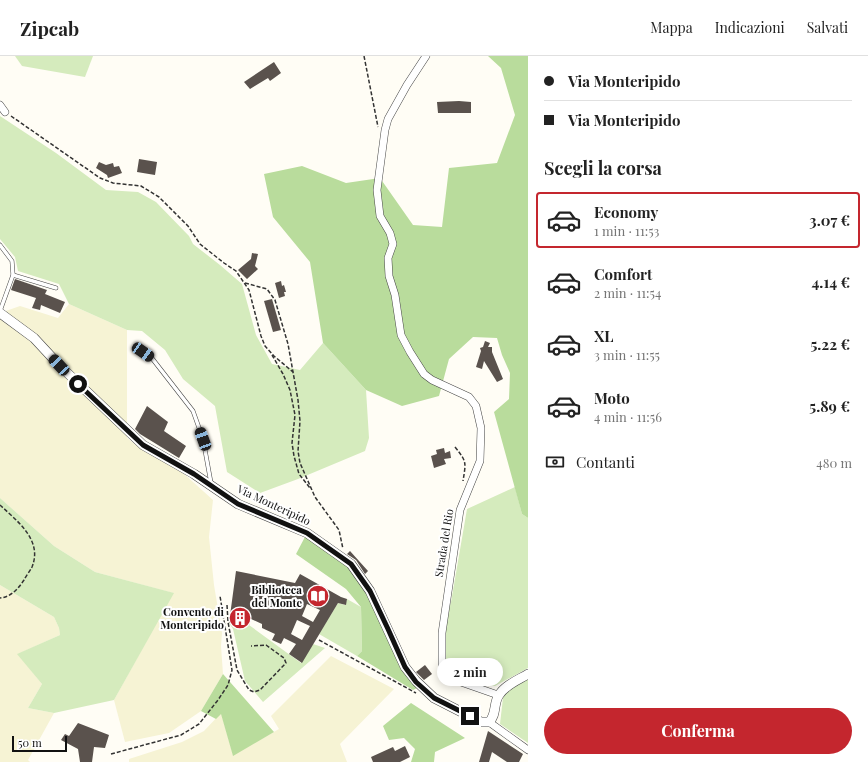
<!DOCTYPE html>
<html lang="it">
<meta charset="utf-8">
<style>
:root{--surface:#fff;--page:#f2f2f2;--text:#222;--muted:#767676;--line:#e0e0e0;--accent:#c4262e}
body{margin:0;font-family:"Playfair Display",serif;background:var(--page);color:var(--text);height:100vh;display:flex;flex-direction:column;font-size:15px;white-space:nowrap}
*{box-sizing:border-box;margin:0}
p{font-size:13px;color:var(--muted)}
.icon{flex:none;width:22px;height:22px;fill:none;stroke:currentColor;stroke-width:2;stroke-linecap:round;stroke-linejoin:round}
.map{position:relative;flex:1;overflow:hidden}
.details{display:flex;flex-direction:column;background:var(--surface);width:340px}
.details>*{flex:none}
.top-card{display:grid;align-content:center;height:88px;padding:0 16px;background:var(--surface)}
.scale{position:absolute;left:12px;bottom:10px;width:55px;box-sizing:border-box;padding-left:4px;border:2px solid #111;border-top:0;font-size:11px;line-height:14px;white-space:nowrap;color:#111;-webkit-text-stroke:3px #fff;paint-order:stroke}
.end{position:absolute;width:18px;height:18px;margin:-9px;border:5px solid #111;background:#fff;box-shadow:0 0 0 2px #fff}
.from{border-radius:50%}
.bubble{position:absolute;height:28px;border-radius:14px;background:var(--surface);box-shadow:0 2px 10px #0003;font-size:13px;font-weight:700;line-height:28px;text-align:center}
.car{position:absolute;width:12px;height:24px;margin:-12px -6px;border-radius:5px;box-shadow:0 0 3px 1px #0007;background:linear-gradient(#222 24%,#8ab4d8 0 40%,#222 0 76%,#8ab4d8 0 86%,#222 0)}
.top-card b{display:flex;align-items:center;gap:14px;height:38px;font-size:15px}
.top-card b+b{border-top:1px solid var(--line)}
.top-card i{width:10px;height:10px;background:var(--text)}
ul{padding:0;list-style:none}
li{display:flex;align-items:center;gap:12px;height:56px;margin:0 8px 6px;padding:0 8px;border:2px solid transparent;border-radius:4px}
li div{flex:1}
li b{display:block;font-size:15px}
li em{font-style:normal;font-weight:700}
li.on{border-color:var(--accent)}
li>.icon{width:36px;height:36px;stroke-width:1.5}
h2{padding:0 16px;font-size:18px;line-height:48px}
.pay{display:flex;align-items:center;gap:10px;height:44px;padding:0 16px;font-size:15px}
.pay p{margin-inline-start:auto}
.action{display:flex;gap:8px;margin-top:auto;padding:8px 16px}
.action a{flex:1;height:46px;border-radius:24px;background:var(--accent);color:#fff;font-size:16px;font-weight:700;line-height:46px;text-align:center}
header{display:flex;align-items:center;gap:24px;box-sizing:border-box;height:56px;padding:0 20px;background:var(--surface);border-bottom:1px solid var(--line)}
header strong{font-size:19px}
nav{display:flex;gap:22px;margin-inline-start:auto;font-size:14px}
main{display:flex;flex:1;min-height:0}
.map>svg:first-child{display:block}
.farmland{fill:#f6f3d4}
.green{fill:#d5ebbd}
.forest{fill:#b9dc9c}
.building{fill:#5a524d;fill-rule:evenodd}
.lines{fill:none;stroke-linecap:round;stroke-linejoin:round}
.service-casing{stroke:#444;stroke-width:4.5}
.minor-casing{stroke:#444;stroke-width:8}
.tertiary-casing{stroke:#444;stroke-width:10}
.path{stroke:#333;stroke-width:1.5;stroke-dasharray:4 2;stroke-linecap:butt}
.service{stroke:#fff;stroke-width:3.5}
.minor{stroke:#fff;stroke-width:7}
.tertiary{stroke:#fff;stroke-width:9}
.route{stroke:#111;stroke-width:5}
.labels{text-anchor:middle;stroke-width:4;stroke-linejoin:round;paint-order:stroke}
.street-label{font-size:11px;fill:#111;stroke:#fff}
.poi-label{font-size:11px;font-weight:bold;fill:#111;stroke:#fff;text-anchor:end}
</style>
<header>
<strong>Zipcab</strong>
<nav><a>Mappa</a><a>Indicazioni</a><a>Salvati</a></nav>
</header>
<main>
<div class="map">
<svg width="528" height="706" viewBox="0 0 528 706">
<rect width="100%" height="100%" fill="#fffdf5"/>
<g class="farmland">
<polygon points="69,248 127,274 127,382 141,393 183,417 213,444 209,481 214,529 222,577 221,590 223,618 201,655 169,677 125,686 114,644 173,537 95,516 54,490 0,442 0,257 20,250 58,262"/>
<polygon points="0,529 54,561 59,572 60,579 18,598 42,628 28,652 54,657 28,704 30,706 0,706"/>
<polygon points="331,600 394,633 340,688 347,706 129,706 129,703 182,686 204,675 221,657 233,699 279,673 271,660"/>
</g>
<g class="green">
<polygon points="15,0 93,0 85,21 22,10"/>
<polygon points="0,60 56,97 106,134 138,136 156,146 189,180 193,188 220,209 242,228 256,279 272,308 300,314 323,287 366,334 369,382 365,395 298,423 260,437 227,416 215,350 183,323 165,294 142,275 127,274 69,248 59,228 18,215 15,201 0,183"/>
<polygon points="515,431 522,458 528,462 528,612 495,630 455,624 442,610 442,577 451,546 467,453"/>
<polygon points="0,442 54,490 95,516 174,537 114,644 54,657 28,652 42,628 17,598 60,579 59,572 54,561 0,529"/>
<polygon points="347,543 361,551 362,595 357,600 319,578 338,547 345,549"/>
<polygon points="229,567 249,569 301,607 313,588 325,592 263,646 245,625 233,573"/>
<polygon points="528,618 528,687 500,668 504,633"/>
</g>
<g class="forest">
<polygon points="488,0 528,0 528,462 522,458 494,356 509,343 510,317 502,299 497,282 473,281 449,303 439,340 402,350 366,334 323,287 310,206 273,161 264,118 302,110 346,127 380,122 413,169 442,171 449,112 497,107 515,59 501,12"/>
<polygon points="306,479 356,516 402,612 417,632 413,634 357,600 362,595 361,551 346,533 296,498"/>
<polygon points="223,618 274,676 233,700 221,658 216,663 201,655"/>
<polygon points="411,647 465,682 435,696 434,706 411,706 415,693 404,682 389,684 383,670"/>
</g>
<g class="building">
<polygon points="274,6 281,17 270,25 268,22 250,33 244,26"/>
<polygon points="459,45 471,46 471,57 438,57 437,46"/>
<polygon points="139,103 157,106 155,119 137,116"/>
<polygon points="99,106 106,109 113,107 114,111 119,110 122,117 108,122 107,119 96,112"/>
<polygon points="252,197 258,198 255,210 258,213 247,223 238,214 251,203"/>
<polygon points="15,223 47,234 45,238 65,246 60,257 41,249 40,254 32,252 36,242 11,234"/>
<polygon points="281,225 282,230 284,229 286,236 284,236 285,240 279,242 275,227"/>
<polygon points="272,243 281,274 273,276 264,245"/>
<polygon points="485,285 490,287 488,291 492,291 492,296 503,323 497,326 484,305 482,313 476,311 481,295 480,292 483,291"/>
<polygon points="147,350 168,366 164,375 186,390 179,402 140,378 135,373"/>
<polygon points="444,392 445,397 450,395 451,402 444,403 446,408 434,412 431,400 437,398 436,394"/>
<polygon points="350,495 368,515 365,518 356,504 347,498"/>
<path d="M 236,515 L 295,527 L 300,518 L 341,541 L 347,543 L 346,549 L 338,547 L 302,607 L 289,598 L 296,588 L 284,582 L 281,588 L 272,584 L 275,578 L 262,572 L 262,568 L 251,563 L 249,569 L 229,567 ZM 307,548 L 320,554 L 313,566 L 302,560 ZM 297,564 L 310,570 L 302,584 L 291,578 Z"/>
<polygon points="425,609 432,618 424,624 416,616"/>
<polygon points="78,667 109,679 105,692 94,691 92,706 80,706 78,693 61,684 65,678 69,680"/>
<polygon points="488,675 523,698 519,706 507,706 492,696 489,706 479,706"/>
<polygon points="405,690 410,701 400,706 373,706 371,701 393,691 395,695"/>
</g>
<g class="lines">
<g class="service-casing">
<g id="service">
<polyline points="0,189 12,205 13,219 0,255"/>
<polyline points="13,219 56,232"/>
<polyline points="135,290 151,301 193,355 203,383 211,427"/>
</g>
</g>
<g class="minor-casing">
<g id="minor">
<polyline points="426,0 407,29 388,63 385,74 377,134 380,160 390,177 393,188 388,202 389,220 395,239 401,279 410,296 424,318 432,324 469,341 476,350 481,372 480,405 460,454 442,577 442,610 455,624 498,639"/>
<polyline points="0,49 5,56"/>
<polyline points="489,666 528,694"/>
</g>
</g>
<g class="tertiary-casing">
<path id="tertiary" d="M 0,257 L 34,282 L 59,309 L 143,389 L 194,418 L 238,448 L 307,477 L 351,508 L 370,535 L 405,611 L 416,625 L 434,642 L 481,666 L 489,666 C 497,659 493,647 499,639 C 505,629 518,624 528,618"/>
</g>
<g class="path">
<polyline points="364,0 378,71"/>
<polyline points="11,60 100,122 113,127 141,130 159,141 188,170 200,188 224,207 236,215 249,234 261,280 265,290 274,300 293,316"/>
<polyline points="245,227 267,233 275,244 288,288 298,344 300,365 298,395 300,407 315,441 339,474 343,493"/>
<polyline points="272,299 283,318 290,334 295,359 292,387 294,400 299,418 310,432"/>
<path d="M 455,391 C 467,406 466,406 463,425"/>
<path d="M 0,449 C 17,465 43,484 32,511 C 30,515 26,520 24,524 C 18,533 11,541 0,542"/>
<polyline points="227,549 228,566 237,614 249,634 254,636 260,634 286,607 284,602 266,589 251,590"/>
<polyline points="319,584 416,637"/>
<polyline points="111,698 181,679 199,668 218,644 228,629 232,614 220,540"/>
</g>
<use href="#service" class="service"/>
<use href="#minor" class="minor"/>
<use href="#tertiary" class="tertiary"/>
</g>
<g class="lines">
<polyline class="route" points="78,328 143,389 194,418 238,448 307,477 351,508 370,535 388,573 405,611 416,626 434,642 470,660"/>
</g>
<defs>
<g id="library-disc" transform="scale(1.15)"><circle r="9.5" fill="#c4262e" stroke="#fff"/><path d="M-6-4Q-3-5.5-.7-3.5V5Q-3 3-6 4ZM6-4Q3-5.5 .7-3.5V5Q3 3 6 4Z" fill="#fff"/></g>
<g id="building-disc" transform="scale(1.15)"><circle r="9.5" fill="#c4262e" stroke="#fff"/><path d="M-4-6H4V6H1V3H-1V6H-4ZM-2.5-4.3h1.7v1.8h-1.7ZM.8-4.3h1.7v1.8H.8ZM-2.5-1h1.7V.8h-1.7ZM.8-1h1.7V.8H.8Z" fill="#fff"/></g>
</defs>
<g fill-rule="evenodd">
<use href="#library-disc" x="318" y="540"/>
<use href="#building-disc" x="240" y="562"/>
</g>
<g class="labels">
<g class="street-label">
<text transform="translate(274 449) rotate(25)" y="4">Via Monteripido</text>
<text transform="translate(444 487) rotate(-81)" y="4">Strada del Rio</text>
</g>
<g class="poi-label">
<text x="302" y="538">Biblioteca<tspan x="302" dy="13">del Monte</tspan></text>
<text x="224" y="560">Convento di<tspan x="224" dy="13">Monteripido</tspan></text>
</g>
</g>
</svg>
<div class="scale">50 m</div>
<i class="end from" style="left:78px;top:328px"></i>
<i class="end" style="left:470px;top:660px"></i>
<div class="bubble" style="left:437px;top:602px;width:66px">2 min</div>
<i class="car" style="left:143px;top:296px;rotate:124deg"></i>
<i class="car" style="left:59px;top:309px;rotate:317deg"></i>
<i class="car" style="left:203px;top:383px;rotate:340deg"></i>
</div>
<section class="details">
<div class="top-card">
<b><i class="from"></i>Via Monteripido</b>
<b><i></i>Via Monteripido</b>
</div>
<h2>Scegli la corsa</h2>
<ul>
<li class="on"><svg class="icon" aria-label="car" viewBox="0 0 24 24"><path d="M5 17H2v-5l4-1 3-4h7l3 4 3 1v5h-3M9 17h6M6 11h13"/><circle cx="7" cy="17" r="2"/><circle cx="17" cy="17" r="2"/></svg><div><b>Economy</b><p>1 min · 11:53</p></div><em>3.07 €</em></li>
<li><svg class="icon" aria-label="car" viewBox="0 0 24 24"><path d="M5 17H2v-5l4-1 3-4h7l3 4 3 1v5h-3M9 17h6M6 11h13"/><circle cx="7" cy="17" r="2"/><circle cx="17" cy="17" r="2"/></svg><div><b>Comfort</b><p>2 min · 11:54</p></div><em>4.14 €</em></li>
<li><svg class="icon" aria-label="car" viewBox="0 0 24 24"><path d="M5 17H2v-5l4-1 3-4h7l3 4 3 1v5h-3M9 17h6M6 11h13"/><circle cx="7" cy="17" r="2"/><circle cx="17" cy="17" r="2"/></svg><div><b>XL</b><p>3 min · 11:55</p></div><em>5.22 €</em></li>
<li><svg class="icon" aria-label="car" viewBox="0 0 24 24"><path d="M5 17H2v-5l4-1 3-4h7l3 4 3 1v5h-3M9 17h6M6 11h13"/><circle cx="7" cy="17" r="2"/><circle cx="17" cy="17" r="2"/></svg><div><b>Moto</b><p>4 min · 11:56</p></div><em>5.89 €</em></li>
</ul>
<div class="pay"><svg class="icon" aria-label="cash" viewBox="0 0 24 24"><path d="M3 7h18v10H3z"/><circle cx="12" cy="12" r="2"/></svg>Contanti<p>480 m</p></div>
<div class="action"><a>Conferma</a></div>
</section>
</main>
